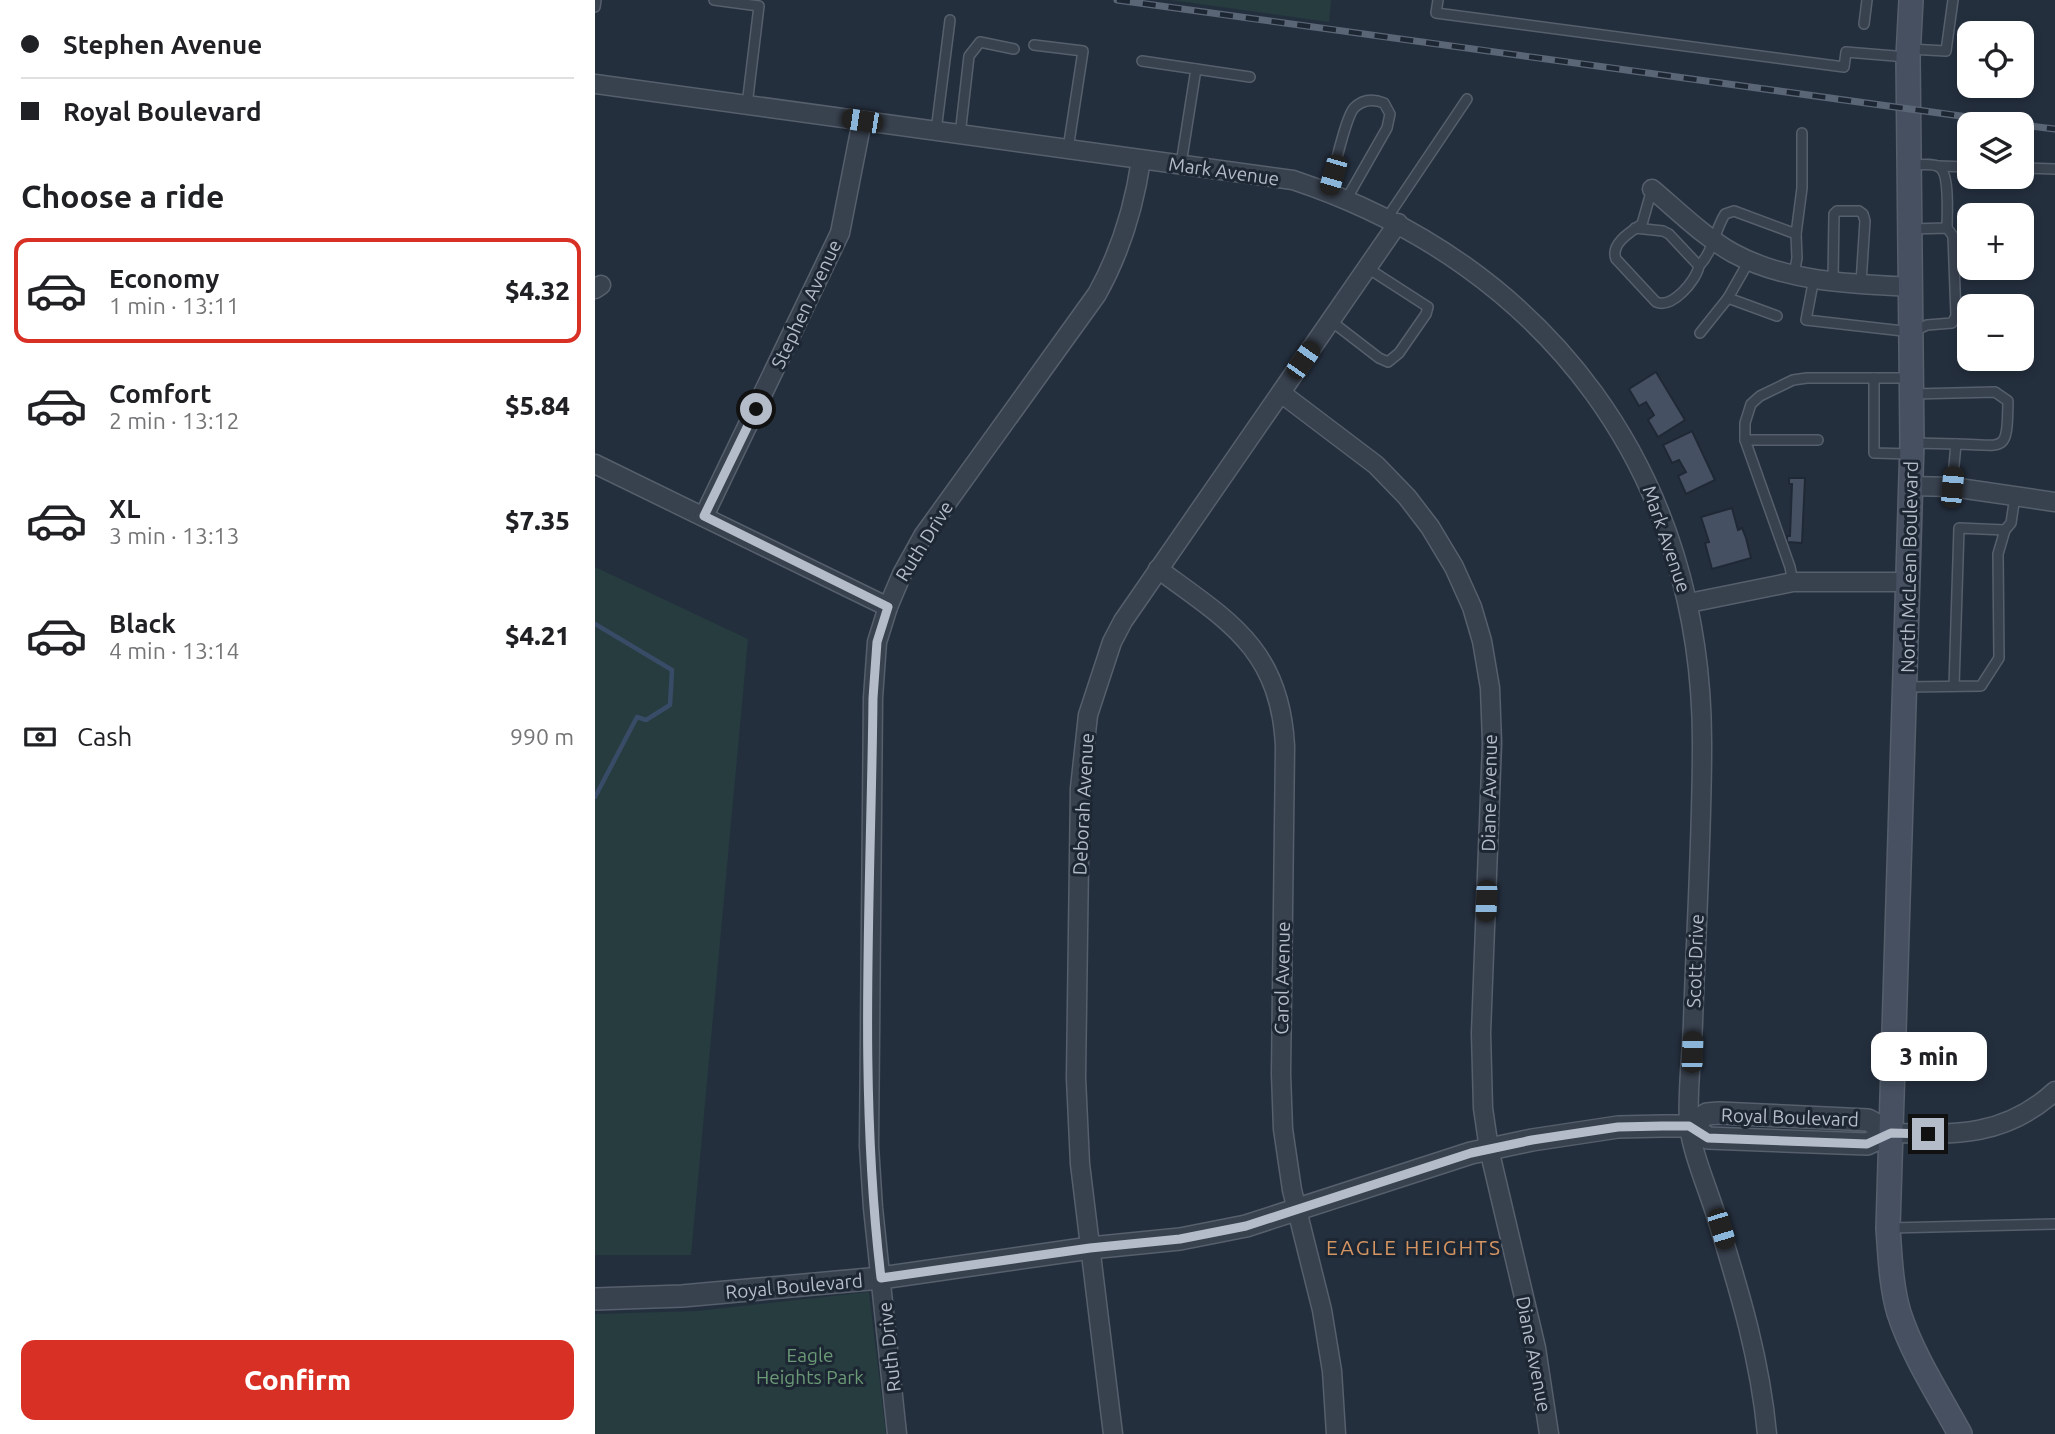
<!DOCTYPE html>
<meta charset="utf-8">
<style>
:root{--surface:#fff;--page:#f2f2f2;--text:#202124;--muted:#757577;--line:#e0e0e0;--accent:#d93025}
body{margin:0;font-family:Ubuntu,sans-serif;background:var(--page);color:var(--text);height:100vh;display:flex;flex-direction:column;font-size:26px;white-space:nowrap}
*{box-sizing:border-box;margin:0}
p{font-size:23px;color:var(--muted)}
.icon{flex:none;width:38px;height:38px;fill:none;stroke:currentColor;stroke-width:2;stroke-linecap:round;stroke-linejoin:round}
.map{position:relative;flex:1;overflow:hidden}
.drawer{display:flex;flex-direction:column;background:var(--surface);width:595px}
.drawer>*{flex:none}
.top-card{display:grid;align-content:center;height:154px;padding:0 21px;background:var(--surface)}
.tools{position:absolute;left:1362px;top:21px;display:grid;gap:14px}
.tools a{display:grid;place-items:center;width:77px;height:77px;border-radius:14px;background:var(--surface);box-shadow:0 4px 10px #0003;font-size:35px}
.end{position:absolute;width:32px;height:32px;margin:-16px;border:9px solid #b4bcc9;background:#111;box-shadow:0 0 0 4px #111}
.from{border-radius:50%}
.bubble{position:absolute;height:49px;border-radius:14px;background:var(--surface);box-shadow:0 4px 10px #0003;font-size:23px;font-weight:800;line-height:49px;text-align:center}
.car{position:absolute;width:21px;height:42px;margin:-21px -10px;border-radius:9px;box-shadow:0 0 5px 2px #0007;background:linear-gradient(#222 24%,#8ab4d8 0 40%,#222 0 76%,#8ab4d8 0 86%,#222 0)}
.top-card b{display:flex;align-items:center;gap:24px;height:66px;font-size:26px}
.top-card b+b{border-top:2px solid var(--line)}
.top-card i{width:18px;height:18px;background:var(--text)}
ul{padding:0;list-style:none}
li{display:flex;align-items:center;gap:21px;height:105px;margin:0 14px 10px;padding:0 7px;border:4px solid transparent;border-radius:14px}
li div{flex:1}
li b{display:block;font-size:26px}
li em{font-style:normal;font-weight:800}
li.selected{border-color:var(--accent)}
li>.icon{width:63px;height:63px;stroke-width:1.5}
h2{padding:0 21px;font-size:32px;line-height:84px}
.pay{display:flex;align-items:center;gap:18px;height:77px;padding:0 21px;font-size:26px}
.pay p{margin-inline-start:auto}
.cta{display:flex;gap:14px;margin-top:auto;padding:14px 21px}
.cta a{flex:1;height:80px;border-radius:14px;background:var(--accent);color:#fff;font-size:28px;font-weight:800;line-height:80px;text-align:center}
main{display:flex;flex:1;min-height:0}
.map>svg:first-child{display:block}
.green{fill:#263c3f}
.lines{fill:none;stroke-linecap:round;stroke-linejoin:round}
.stream{stroke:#394c67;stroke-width:4.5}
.building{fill:#455162;stroke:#1f2835;stroke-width:2}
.service-casing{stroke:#565f6c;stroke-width:12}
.minor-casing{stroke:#565f6c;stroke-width:21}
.tertiary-casing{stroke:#565f6c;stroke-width:24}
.secondary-casing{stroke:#565f6c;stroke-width:26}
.service{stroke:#38414e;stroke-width:9}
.minor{stroke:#38414e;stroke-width:18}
.tertiary{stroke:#38414e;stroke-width:21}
.secondary{stroke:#465061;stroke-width:23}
.rail-casing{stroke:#5a6575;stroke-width:7}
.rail{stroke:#1d2633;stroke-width:4.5;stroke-dasharray:13;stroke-linecap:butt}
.route{stroke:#b4bcc9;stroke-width:9}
.labels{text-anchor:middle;stroke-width:6;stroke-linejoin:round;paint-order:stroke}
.street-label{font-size:19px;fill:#b4bcc9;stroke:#1d2633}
.park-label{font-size:19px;fill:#6b9a76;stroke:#1d2633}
.neighbourhood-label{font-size:21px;letter-spacing:2px;fill:#d59563;stroke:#1d2633}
</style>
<main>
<section class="drawer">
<div class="top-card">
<b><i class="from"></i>Stephen Avenue</b>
<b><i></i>Royal Boulevard</b>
</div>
<h2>Choose a ride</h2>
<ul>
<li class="selected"><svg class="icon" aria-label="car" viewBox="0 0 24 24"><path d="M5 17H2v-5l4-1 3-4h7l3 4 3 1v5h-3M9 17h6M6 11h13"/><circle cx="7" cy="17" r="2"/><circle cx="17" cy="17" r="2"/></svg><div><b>Economy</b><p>1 min · 13:11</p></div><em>$4.32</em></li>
<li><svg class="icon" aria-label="car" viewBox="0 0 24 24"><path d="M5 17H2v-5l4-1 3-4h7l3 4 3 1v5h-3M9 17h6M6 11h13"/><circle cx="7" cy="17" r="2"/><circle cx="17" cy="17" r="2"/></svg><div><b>Comfort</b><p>2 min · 13:12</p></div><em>$5.84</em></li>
<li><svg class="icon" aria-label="car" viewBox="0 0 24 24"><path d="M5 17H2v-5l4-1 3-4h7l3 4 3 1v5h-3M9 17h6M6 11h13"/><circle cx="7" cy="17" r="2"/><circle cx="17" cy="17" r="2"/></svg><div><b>XL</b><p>3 min · 13:13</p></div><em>$7.35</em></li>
<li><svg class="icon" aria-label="car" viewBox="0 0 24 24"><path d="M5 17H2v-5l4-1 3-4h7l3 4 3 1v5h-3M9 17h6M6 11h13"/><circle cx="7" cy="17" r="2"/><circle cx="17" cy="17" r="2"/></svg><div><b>Black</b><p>4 min · 13:14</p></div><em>$4.21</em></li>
</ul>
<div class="pay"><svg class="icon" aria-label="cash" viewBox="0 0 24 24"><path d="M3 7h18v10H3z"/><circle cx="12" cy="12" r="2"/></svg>Cash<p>990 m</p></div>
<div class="cta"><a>Confirm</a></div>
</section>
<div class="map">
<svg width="1460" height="1434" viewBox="0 0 1460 1434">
<rect width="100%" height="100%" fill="#242f3e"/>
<g class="green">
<polygon points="576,0 736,0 734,22"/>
<polygon points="0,567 153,639 96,1255 0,1255"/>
<polygon points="274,1292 291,1434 0,1434 0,1314 102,1311"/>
</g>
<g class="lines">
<polyline class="stream" points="0,624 77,670 75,705 51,720 42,717 0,797"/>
</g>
<g class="building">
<polygon points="1061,372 1090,420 1063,437 1053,420 1059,415 1051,402 1044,406 1034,389"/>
<polygon points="1097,431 1120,480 1091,494 1083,476 1091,472 1084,460 1077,463 1068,445"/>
<polygon points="1194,478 1210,478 1207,543 1192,542 1192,536 1195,536 1197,484 1194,484"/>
<polygon points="1137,508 1143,530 1147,528 1151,538 1156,558 1117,569 1110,543 1114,542 1106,517"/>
</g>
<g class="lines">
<g class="service-casing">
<g id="service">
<polyline points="119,0 164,6 152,105"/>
<polyline points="843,0 841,13 1249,67 1251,52 1312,57"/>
<polyline points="0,7 1,0"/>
<polyline points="1269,24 1272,0"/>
<polyline points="439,45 488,51 473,149"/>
<polyline points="1314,49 1351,51 1358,0"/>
<polyline points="547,61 601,69"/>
<polyline points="341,131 355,20"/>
<polyline points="365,135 374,56 385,42 419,49"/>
<polyline points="586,164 601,69 655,77"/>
<path d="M 1316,165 C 1324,165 1338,163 1344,167 C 1355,173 1352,216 1352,228"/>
<polyline points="1343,166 1374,167"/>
<polyline points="1426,168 1460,169"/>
<path d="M 733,192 C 738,176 750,118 759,108 C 768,99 779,99 789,103 L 795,114 L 792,128 L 751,200"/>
<polyline points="792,218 872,99"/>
<path d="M 1040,228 L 1068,231 L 1074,234 L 1104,266 C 1101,281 1077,309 1061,302 L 1021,259 C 1015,244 1035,232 1047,224 L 1057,189"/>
<polyline points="1201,234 1207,188 1207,133"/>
<path d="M 1104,266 C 1119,250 1119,232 1130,214 L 1139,211 L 1201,234 L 1202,258 L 1199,275"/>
<polyline points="1219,278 1211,320 1317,332 1332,325 1357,323 1361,316 1358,236 1352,228 1316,229"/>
<polyline points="1238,280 1239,214 1242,211 1264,211 1268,214 1270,221 1266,283"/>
<polyline points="1133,298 1182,316"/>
<polyline points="736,321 784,358 793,362 804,353 831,314 833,307 774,269"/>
<polyline points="1105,333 1133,298 1154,261"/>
<polyline points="1316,378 1279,378 1279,453 1317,454"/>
<path d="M 1318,394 L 1400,392 L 1413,401 C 1412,455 1411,445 1361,444"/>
<polyline points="1150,440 1223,440"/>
<polyline points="1319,443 1361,444 1357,487"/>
<polyline points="1198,582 1195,567 1150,440 1150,423 1156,404 1165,396 1198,380 1212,378 1279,378"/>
<polyline points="1359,686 1364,528 1410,530"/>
<polyline points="1312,687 1386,686 1404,658 1403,554 1410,530 1416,523 1420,496"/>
<polyline points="1295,1228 1460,1224"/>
</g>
</g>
<g class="minor-casing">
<g id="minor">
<path d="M 0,84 L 698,180 C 954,265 1108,475 1107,745 C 1107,838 1101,930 1098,1022 C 1097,1055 1092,1091 1094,1124 C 1096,1151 1115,1194 1123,1222 C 1145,1293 1165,1359 1172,1434"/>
<path d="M 1057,189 C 1083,211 1108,236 1138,253 C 1191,282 1257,284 1317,287"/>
<polyline points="0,289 6,285"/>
<polyline points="686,393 781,465 812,497 835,527 859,567 877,607 887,641 895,688 897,743 886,1033 888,1108 894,1149 941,1348 954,1434"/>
<polyline points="0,464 293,607"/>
<polyline points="1316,486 1357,487 1460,502"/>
<polyline points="109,516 245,233 267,121"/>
<path d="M 563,569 C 634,621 685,649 690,746 L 686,1074 L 688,1129 L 697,1190 L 727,1310 L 737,1371 L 741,1434"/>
<polyline points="1094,603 1198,582 1312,582"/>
<path d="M 1296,1133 C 1360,1135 1410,1137 1460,1091"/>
<path d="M 302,1434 L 278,1208 L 274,1146 L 278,698 L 282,642 L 293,607 L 307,574 L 328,536 L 502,294 C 526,251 539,208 546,160"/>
<polyline points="518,1434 485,1164 481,1078 485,788 493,715 517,642 528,621 803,223"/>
</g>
</g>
<g class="tertiary-casing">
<polyline id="tertiary" points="0,1299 87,1296 286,1278 495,1248 585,1239 651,1226 876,1153 937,1140 1023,1127 1067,1126 1094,1126 1113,1138 1272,1144 1296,1133 1273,1120 1124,1113 1112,1114 1094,1126"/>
</g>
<g class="secondary-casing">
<path id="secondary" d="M 1316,0 L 1313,57 L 1317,443 L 1293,1228 C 1295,1256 1296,1286 1304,1313 C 1318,1356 1344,1395 1365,1434"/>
</g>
<use href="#service" class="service"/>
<use href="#minor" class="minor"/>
<use href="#tertiary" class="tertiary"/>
<use href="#secondary" class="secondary"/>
<g class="rail-casing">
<g id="rail">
<polyline points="522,0 1424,124"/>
<polyline points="1426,125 1460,129"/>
</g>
</g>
<use href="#rail" class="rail"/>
</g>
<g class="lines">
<path class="route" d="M 161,409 L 109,516 L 293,607 L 282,642 L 278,698 C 276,891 263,1087 286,1278 L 495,1248 L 585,1239 L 651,1226 L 876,1153 L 937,1140 L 1023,1127 L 1067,1126 L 1094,1126 L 1113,1138 L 1272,1144 L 1296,1133 L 1333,1134"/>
</g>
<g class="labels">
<g class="street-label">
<text transform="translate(629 171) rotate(8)" y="7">Mark Avenue</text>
<text transform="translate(211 304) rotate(-65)" y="7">Stephen Avenue</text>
<text transform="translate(1072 539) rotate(71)" y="7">Mark Avenue</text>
<text transform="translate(329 541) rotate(-58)" y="7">Ruth Drive</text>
<text transform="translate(1314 567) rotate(-89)" y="7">North McLean Boulevard</text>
<text transform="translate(894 793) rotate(-89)" y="7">Diane Avenue</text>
<text transform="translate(488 804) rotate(-87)" y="7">Deborah Avenue</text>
<text transform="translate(1100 961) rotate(-88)" y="7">Scott Drive</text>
<text transform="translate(687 978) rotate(-89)" y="7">Carol Avenue</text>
<text transform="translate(1195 1117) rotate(2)" y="7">Royal Boulevard</text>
<text transform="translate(199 1286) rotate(-5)" y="7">Royal Boulevard</text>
<text transform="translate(294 1347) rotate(-96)" y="7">Ruth Drive</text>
<text transform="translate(939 1354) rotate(79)" y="7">Diane Avenue</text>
</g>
<g class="park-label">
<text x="215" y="1362">Eagle<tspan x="215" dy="22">Heights Park</tspan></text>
</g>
<g class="neighbourhood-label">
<text x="819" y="1255">EAGLE HEIGHTS</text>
</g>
</g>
</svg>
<div class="tools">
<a><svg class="icon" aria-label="locate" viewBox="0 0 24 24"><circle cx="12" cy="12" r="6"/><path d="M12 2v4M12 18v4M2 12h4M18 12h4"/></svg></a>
<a><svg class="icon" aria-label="layers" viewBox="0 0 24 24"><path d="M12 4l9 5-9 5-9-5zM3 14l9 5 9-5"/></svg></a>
<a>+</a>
<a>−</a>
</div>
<i class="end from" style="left:161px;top:409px"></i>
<i class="end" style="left:1333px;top:1134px"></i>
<div class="bubble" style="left:1276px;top:1032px;width:116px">3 min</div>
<i class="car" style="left:267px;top:121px;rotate:279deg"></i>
<i class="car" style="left:738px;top:175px;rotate:196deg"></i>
<i class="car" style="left:708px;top:360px;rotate:35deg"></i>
<i class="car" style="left:1357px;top:487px;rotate:5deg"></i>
<i class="car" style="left:891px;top:901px;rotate:182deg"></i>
<i class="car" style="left:1097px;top:1052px;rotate:2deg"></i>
<i class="car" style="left:1126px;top:1229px;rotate:163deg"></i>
</div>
</main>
